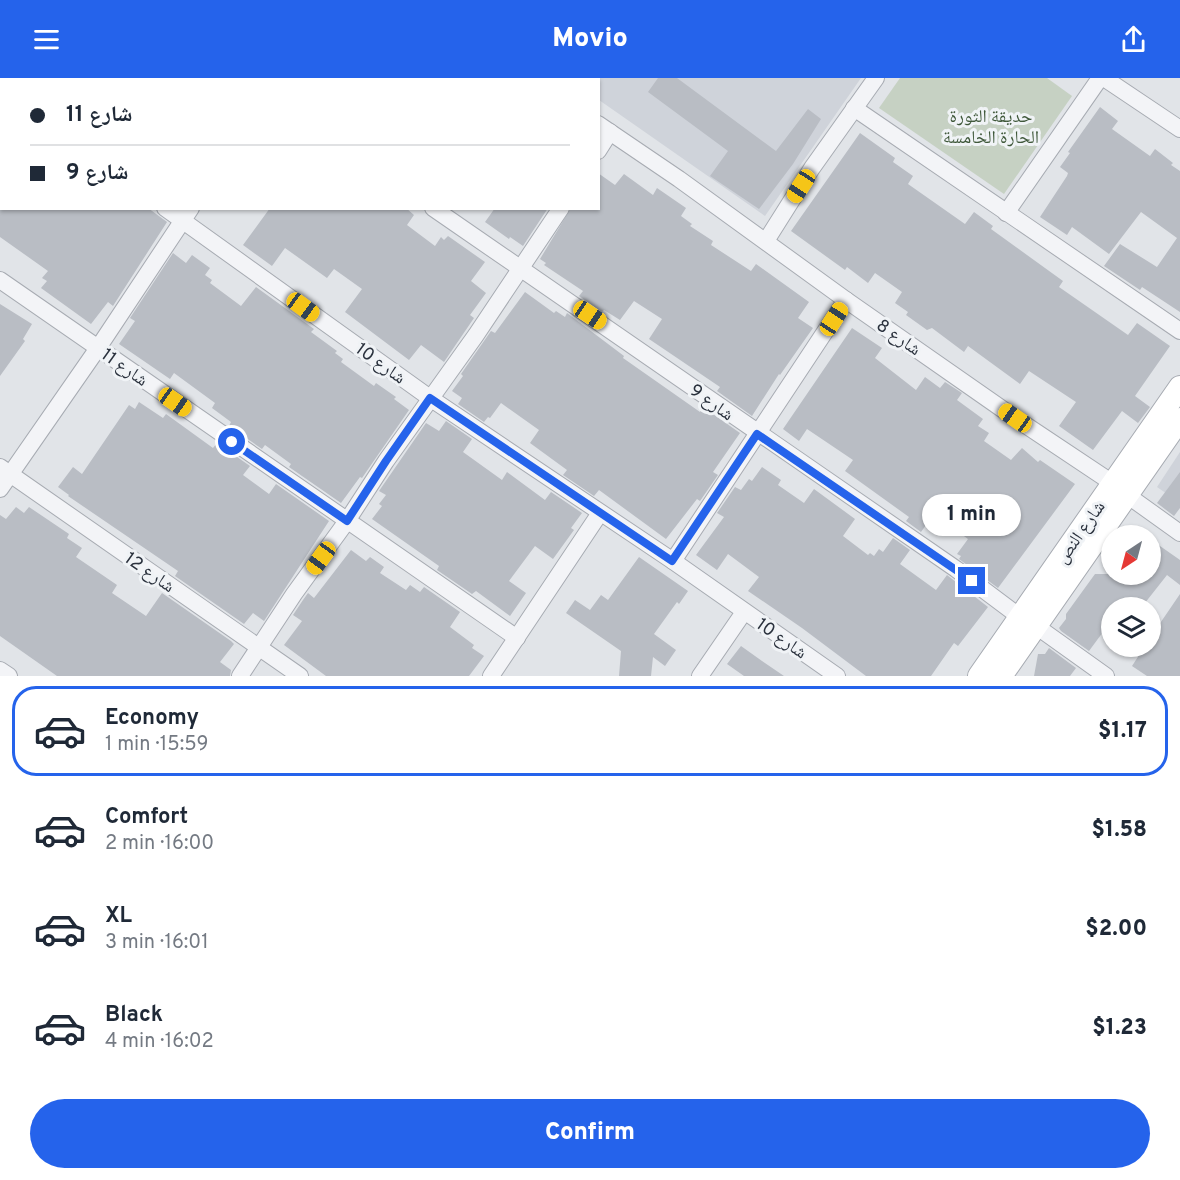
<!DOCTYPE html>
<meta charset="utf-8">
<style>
:root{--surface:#fff;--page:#f2f2f3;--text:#1f2937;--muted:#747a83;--line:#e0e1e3;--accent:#2563eb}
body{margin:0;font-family:Overpass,"Noto Naskh Arabic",sans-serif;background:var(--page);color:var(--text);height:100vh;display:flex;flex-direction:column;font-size:22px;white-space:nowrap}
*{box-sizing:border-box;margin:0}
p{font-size:20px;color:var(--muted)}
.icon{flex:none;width:33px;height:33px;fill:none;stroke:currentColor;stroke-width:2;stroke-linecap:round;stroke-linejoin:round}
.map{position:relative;height:598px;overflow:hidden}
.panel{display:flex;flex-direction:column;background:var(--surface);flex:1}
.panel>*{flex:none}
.hud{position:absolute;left:0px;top:0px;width:600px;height:132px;box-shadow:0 2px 4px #0004;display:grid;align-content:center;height:132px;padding:0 30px;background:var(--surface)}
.needle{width:39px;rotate:216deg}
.controls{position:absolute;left:1101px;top:447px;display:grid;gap:12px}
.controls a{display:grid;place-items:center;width:60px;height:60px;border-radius:50%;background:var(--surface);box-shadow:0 2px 4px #0004;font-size:30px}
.end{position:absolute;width:27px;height:27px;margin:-14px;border:8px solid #2563eb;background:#fff;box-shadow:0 0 0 3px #fff}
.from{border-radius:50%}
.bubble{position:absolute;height:42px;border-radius:21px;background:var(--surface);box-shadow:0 2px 4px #0004;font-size:20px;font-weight:800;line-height:42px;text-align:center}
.car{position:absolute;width:18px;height:36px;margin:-18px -9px;border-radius:8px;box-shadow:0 0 4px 2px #0007;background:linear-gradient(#f5c518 24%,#345 0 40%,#f5c518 0 76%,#345 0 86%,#f5c518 0)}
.hud b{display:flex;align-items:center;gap:21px;height:57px;font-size:22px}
.hud b+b{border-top:2px solid var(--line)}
.hud i{width:15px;height:15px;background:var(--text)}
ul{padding:10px 0 0;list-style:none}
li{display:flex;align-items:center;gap:18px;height:90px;margin:0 12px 9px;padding:0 18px;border:3px solid transparent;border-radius:24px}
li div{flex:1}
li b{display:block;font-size:22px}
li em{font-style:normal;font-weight:800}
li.active{border-color:var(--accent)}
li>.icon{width:54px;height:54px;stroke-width:1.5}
.action{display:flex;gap:12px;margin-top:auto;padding:12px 30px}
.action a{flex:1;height:69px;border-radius:36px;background:var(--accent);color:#fff;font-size:24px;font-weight:800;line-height:69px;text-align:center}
header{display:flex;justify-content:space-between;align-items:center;height:78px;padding:0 30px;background:var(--accent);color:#fff;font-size:27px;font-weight:800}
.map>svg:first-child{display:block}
.built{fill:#cfd3da}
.green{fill:#c6d1c3}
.building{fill:#b9bdc4}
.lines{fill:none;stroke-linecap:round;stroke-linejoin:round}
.minor-casing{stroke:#a7abb2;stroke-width:18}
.secondary-casing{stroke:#a7abb2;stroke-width:24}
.minor{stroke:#f3f4f7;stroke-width:16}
.secondary{stroke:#fff;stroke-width:22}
.route{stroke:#2563eb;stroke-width:8}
.labels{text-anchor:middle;stroke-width:6;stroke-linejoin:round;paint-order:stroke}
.park-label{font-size:18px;fill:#3f583a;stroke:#f0f3f6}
.street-label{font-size:18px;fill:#2b323e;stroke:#f0f3f6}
</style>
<header><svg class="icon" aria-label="menu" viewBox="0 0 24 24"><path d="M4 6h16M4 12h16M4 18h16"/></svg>Movio<svg class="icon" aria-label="share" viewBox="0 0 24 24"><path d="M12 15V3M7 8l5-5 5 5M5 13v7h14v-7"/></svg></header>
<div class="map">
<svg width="1180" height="598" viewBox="0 0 1180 598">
<rect width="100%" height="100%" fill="#e1e4e8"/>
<g class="built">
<polygon points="566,0 861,0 765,138 599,22 598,2"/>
<polygon points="1180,374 1180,425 1157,409"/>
</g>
<polygon class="green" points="900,0 1047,0 1072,18 1004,116 879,30"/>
<g class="building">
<polygon points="658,0 677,0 776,73 808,31 821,41 793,86 759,131 710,98 728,73 648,14"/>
<polygon points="1100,29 1118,43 1112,51 1150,78 1155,71 1173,85 1171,87 1180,93 1180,234 1142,209 1140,212 1104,188 1120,166 1157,189 1177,160 1141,134 1109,176 1072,149 1067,157 1040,139 1067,98 1068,95 1060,89 1070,75 1068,74"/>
<polygon points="860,55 895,80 893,84 913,98 908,106 965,146 974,134 993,148 991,151 1063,203 1059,209 1128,257 1137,245 1170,268 1135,318 1150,329 1138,345 1122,333 1093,372 1059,348 1076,324 1029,293 1020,306 968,268 964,274 932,250 927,252 906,237 908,234 895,225 902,214 875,195 868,205 847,189 845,192 791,153"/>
<polygon points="598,95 615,107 624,96 653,117 657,110 686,130 681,138 692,146 690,148 713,163 711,167 751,193 756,186 809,224 798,240 813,250 780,297 779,296 752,338 717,313 720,309 649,261 662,241 634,223 620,242 604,232 602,234 579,218 583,213 544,187 546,185 540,181 571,130 598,130"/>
<polygon points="0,130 148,130 167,144 113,228 108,224 91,246 41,210 47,203 42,200 48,193 0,159"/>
<polygon points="270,130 406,130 414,137 407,147 435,168 441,159 444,162 448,158 485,184 471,203 486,215 470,237 474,240 444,284 421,267 409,282 345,234 362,211 334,191 327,200 285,170 272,188 243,167"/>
<polygon points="495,130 548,130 523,168 510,159 509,161 485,144"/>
<polygon points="173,175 186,185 192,177 210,190 205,197 212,202 210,205 241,228 256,209 314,251 311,254 337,273 335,275 343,281 341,284 374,308 376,305 396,319 394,321 409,332 362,400 360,399 341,425 289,389 291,386 265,367 262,371 229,348 231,344 212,330 215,325 174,295 170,301 119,266 135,243 130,240"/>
<polygon points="525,214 554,235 556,233 565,239 567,235 624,278 623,280 700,334 703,329 740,355 713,394 718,397 700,423 697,421 666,461 599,412 594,418 563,397 567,392 530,365 539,352 501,325 490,340 488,339 484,344 458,326 462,320 452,313 463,298 461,296 491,253 495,255"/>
<polygon points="0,226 32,246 23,261 25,263 0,298"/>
<polygon points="852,250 882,270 875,280 916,312 925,299 940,310 945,304 962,315 957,322 983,341 978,348 989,355 984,363 1011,382 1022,370 1038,384 1040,382 1075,406 998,510 959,481 961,478 957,476 968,461 934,436 921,454 906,443 909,439 845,393 853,382 807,351 799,363 783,351"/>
<polygon points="139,324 163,340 166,336 213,370 217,365 250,388 243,397 269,416 276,406 329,443 264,543 253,535 244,546 175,498 178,493 68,418 69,417 58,409 73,389 82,396 129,327 135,331"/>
<polygon points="446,343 472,361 463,374 502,402 507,394 545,422 551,414 582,435 571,450 574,452 553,481 535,468 509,503 526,515 510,538 476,513 472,516 437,492 439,488 372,441 382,428 379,426 386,417 379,413 426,345 439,353"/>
<polygon points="762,389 781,402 778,407 804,425 814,411 855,441 843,458 868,477 870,475 874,478 879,471 883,474 893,460 910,472 900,486 936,512 947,497 988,529 958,568 954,565 931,598 866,598 802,550 748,513 759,499 728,476 717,492 696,477 724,439 717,435 735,409 741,412 749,401 752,403"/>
<polygon points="1180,394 1180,430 1174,438 1157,425"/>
<polygon points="16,429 24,435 29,429 69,456 67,460 82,470 76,479 117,507 112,515 146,538 162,515 231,563 234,566 220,584 231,592 230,598 57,598 0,558 0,437 6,441"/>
<polygon points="1150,461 1180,482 1180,507 1167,497 1141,530 1112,530 1112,560 1103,554 1089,573 1061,553 1059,550 1066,541 1066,536 1095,496 1150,496"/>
<polygon points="351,472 366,483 370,479 384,489 380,495 406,512 410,507 420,514 424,509 460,534 450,549 474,567 472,570 484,578 469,598 326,598 284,567 302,543 293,537 303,522 308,515 314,520"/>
<polygon points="639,479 688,513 679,526 677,524 654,556 676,572 665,588 653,579 651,598 619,598 621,573 566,535 575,522 590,532 601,517 608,522"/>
<polygon points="1180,516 1180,598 1147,598 1132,588 1145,568 1150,568 1150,560"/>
<polygon points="741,568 762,583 784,598 744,598 727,586"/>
<polygon points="1049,570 1076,590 1070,598 1034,598 1038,576 1045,576"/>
</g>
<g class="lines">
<g class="minor-casing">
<g id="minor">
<polyline points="242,0 244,2"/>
<polyline points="534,0 536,2"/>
<polyline points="1104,0 1180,51"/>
<polyline points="279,2 280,0"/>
<polyline points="0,15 2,16"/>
<polyline points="854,30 1180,253"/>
<polyline points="598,46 679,101 846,222 1015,340 1114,406"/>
<polyline points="598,73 610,54"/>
<polyline points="165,130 430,320 673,483 837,598"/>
<polyline points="433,130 956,491 1020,539"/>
<polyline points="1006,135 1100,0"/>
<polyline points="766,163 812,90 876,0"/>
<polyline points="0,202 517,560"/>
<polyline points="0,389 300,598"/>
<polyline points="0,411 98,270 191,130"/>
<polyline points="1127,417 1180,455"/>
<polyline points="673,483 846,222"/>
<polyline points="1036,548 1106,598"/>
<polyline points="0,592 9,598"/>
<polyline points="240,598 294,516 347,443 386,383 476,257 561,130"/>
<polyline points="491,598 600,435"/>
<polyline points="700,598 744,534"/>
</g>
</g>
<g class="secondary-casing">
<g id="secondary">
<polyline points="979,598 1180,309"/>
<polyline points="1001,598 1180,341"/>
</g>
</g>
<use href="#minor" class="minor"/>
<use href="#secondary" class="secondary"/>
</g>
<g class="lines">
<polyline class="route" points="232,364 347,443 386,383 430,320 672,483 757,356 972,503"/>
</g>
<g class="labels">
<g class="park-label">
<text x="991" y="44">حديقة الثورة<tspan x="991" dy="21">الحارة الخامسة</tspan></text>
</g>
<g class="street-label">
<text transform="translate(899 259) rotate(35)" y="6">شارع 8</text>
<text transform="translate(381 285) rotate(36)" y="6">شارع 10</text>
<text transform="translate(125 289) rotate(35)" y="6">شارع 11</text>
<text transform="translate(712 324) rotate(36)" y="6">شارع 9</text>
<text transform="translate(1080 454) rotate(-55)" y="6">شارع النص</text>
<text transform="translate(150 494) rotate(35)" y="6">شارع 12</text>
<text transform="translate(782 560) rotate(35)" y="6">شارع 10</text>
</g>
</g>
</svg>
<div class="controls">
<a><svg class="needle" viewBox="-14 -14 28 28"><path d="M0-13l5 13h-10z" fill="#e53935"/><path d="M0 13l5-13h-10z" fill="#747a83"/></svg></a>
<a><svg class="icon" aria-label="layers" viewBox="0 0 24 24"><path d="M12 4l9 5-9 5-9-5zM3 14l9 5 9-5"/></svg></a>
</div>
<i class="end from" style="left:232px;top:364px"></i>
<i class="end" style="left:972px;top:503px"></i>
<div class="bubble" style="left:922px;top:416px;width:99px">1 min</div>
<i class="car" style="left:801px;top:108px;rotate:213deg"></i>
<i class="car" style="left:303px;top:229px;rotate:126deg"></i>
<i class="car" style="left:590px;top:237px;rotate:124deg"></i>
<i class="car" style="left:834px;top:241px;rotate:33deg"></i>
<i class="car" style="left:175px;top:324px;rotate:125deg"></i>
<i class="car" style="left:1015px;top:340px;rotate:305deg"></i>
<i class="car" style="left:321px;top:480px;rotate:216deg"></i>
<div class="hud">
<b><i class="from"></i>شارع 11</b>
<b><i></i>شارع 9</b>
</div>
</div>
<section class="panel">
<ul>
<li class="active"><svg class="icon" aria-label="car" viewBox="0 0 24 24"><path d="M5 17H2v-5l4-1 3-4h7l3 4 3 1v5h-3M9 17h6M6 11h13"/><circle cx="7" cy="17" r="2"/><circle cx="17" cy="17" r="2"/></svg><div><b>Economy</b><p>1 min · 15:59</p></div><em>$1.17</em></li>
<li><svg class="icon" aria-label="car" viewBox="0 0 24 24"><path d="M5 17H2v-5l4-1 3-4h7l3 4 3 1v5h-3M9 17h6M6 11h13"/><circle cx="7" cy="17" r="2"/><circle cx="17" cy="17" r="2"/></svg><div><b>Comfort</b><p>2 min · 16:00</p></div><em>$1.58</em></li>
<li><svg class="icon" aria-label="car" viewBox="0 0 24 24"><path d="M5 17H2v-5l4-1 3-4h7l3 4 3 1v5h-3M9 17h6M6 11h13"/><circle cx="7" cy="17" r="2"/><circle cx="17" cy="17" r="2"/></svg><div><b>XL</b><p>3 min · 16:01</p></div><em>$2.00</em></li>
<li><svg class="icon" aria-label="car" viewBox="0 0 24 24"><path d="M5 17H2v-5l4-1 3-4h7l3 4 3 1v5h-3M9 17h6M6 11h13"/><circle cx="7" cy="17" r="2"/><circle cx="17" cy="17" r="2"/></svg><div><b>Black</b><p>4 min · 16:02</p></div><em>$1.23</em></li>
</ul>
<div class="action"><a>Confirm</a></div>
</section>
